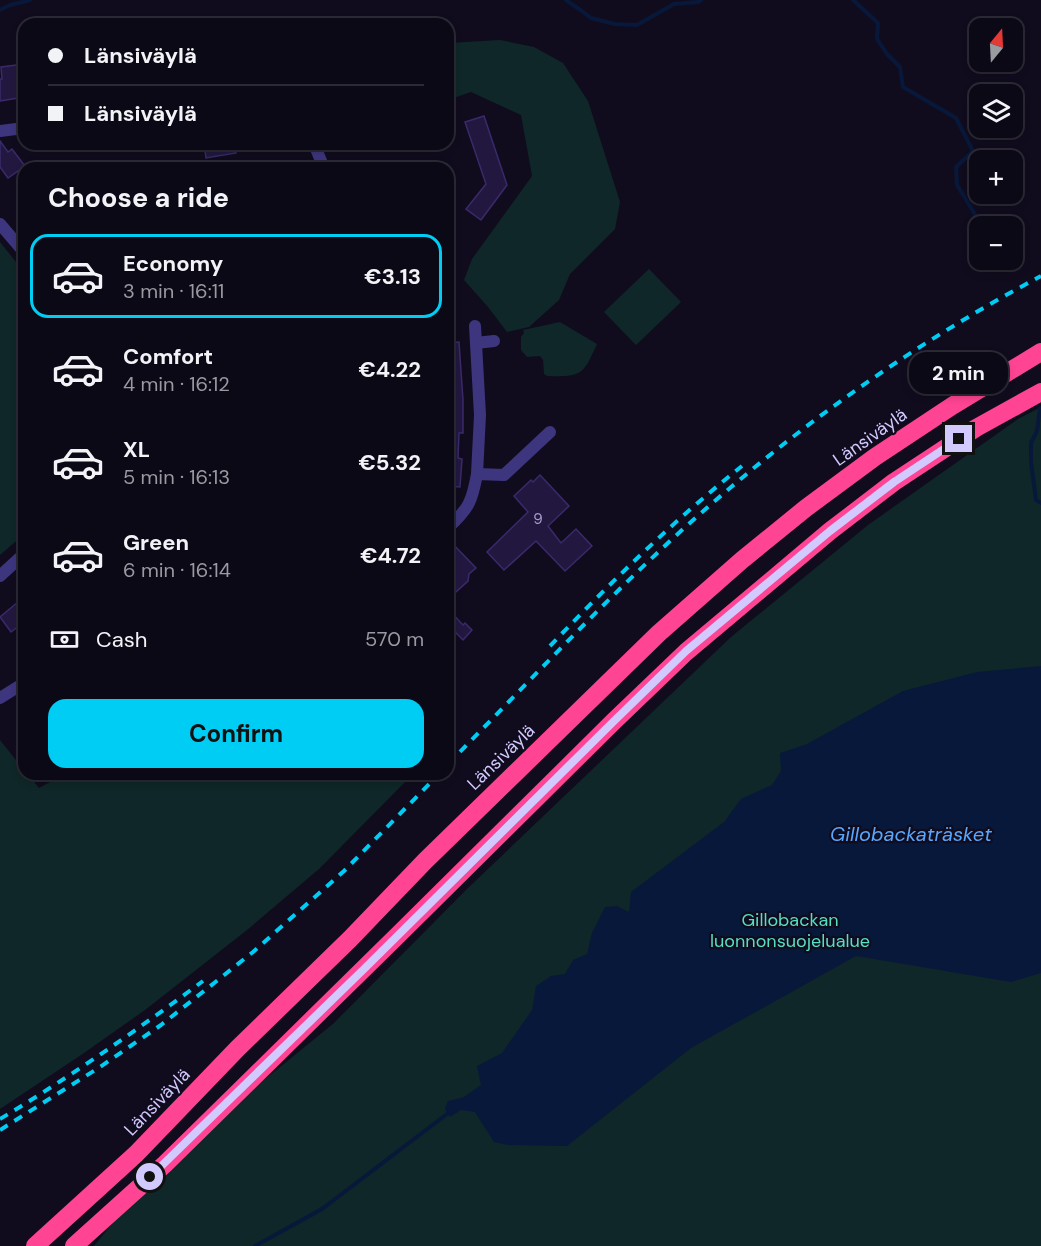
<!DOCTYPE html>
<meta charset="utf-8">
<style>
:root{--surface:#0c0916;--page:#15121f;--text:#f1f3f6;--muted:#9a9aa1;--line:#2c2a35;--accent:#00cdf4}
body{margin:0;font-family:"DM Sans",sans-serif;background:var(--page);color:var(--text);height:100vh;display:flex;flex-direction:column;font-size:22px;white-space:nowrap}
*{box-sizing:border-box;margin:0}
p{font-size:20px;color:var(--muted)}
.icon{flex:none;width:33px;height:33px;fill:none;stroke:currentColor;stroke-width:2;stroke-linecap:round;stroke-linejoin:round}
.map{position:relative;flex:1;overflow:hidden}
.panel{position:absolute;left:18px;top:162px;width:436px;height:618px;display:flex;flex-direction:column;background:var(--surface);border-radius:18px;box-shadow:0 3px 9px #0003,0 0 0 2px var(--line)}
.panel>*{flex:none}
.guide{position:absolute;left:18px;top:18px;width:436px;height:132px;border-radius:18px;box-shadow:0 3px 9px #0003,0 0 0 2px var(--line);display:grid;align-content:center;height:132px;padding:0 30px;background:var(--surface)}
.needle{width:39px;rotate:18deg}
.tools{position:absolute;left:969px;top:18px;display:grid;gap:12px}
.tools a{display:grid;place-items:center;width:54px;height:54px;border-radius:12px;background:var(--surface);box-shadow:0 3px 9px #0003,0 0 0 2px var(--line);font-size:30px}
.end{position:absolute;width:27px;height:27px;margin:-14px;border:8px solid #d2c9ff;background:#111;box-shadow:0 0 0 3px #111}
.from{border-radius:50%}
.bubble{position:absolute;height:42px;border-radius:18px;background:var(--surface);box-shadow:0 3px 9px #0003,0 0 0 2px var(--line);font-size:20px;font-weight:700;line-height:42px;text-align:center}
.guide b{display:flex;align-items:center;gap:21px;height:57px;font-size:22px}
.guide b+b{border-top:2px solid var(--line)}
.guide i{width:15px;height:15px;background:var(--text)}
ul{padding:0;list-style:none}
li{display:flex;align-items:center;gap:18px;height:84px;margin:0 12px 9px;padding:0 18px;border:3px solid transparent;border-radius:18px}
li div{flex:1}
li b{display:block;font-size:22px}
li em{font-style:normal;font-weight:700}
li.active{border-color:var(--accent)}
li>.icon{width:54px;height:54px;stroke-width:1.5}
h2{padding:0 30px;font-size:27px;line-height:72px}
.pay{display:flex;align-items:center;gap:15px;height:66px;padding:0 30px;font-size:22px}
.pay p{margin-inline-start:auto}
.cta{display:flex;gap:12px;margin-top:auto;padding:12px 30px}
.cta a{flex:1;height:69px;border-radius:18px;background:var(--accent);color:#111;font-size:24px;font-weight:700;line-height:69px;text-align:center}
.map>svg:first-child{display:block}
.green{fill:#0f2728}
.water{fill:#08183a}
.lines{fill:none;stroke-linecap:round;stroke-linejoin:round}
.stream{stroke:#08183a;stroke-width:4}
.building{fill:#22183f;stroke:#3a2a6b;stroke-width:1.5}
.minor{stroke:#3d367e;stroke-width:12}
.highway{stroke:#ff4493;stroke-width:18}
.rail{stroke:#00cdf4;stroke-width:4;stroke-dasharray:9 8;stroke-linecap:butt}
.route{stroke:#d2c9ff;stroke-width:8}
.labels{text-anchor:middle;stroke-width:4.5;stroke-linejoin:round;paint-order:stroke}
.number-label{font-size:15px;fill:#a69dcf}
.street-label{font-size:18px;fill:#d2c9ff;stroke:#100c1e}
.park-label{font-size:18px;fill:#55dfc4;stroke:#100c1e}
.water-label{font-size:20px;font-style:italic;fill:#57a7ff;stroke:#100c1e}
</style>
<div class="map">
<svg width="1041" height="1246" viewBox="0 0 1041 1246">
<rect width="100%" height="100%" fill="#100c1e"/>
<g class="green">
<polygon points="500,40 534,47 563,63 588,101 620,202 615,229 570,274 559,300 529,327 507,332 488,307 464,280 472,259 532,176 521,115 471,92 448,100 449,43"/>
<polygon points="0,242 24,272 24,532 22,536 0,555"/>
<polygon points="649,269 681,302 636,345 604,312"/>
<path d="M 560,322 L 597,344 C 583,375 582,377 547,376 L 544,374 L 543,360 L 540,356 L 527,357 L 521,350 L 521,337 L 524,333 L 523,330 Z"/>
<polygon points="1041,407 1041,1246 94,1246 159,1166 334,1023 468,888 731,637 868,525 1018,419"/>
<polygon points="0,740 24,770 24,774 28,774 39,788 65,774 413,774 319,869 247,930 145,1010 84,1053 0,1109"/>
</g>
<polygon class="water" points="1041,666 1041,973 1011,982 856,956 691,1048 567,1146 508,1145 494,1142 475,1112 461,1110 450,1117 445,1109 448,1101 464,1097 481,1085 477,1066 502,1053 532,1010 536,986 551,976 565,974 573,960 587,954 592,933 605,907 617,906 629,912 631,892 724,822 741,799 772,785 781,771 780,753 807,744 903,691 977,672"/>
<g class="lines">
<g class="stream">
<polyline points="566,0 582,11 591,18 615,24 637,25 674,4 698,2 701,0"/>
<polyline points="853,0 878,23 877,39 887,54 900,67 903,87 956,118 973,151 956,167 957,185 982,226"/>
<polyline points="0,10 10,5 30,0"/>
<polyline points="980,270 981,260"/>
<polyline points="1040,408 1037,431 1031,443 1031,462 1036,500 1041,503"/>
<polyline points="255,1246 322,1209 447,1114"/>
</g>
</g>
<g class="building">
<polygon points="24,64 24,97 0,101 0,79 2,79 1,67"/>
<polygon points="484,116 507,185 481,220 466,209 486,184 465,122"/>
<polygon points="0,141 8,152 12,149 25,166 8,178 0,167"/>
<polygon points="204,144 235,144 236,153 206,158"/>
<polygon points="459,342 463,400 463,433 459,433 458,458 462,459 460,487 448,486 448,343"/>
<polygon points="540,475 569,506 548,526 561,543 576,529 592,546 565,571 536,541 504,570 487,552 528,512 514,496 531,480 533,482"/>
<polygon points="448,539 476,568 469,574 468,581 448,599"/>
<polygon points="24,597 24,622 11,632 0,617"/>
<polygon points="448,609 463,625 465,623 472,630 463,640 448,625"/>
</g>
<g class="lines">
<g class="minor">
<polyline points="0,131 24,128"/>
<polyline points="314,144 324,168"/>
<polyline points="0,224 24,252"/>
<polyline points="475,326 480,415 477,474"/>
<polyline points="476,343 494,341"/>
<path d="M 448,528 C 469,508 472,502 477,474 L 504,475 L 550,432"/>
<polyline points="0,576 24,554"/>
<polyline points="0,698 24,683"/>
</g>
<g class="highway">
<polyline points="35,1246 136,1154 237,1049 350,939 425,861 659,633 742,560 806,508 875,457 952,406 1041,352"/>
<polyline points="74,1246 165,1164 398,935 614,721 686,652 830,531 894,482 976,428 1041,392"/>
</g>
<g class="rail">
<path d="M 550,646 C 610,583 673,521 742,466"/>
<path d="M 448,764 C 541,670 629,573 730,488 C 805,424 886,366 970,316 C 993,302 1017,289 1041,276"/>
<path d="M 0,1119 C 70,1077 137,1030 203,981"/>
<polyline points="0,1130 100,1067 161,1025 223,976 253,952 344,871 439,774"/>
</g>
</g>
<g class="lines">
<polyline class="route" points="150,1177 365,968 614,721 686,651 830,531 894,482 959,439"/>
</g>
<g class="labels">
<g class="number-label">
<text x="538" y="524">9</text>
</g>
<g class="street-label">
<text transform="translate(870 437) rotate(-35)" y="6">Länsiväylä</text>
<text transform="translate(501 757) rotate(-44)" y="6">Länsiväylä</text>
<text transform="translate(157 1102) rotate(-46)" y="6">Länsiväylä</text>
</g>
<g class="park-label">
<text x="790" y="926">Gillobackan<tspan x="790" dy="21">luonnonsuojelualue</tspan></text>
</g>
<g class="water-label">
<text x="911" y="841">Gillobackaträsket</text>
</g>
</g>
</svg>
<div class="tools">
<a><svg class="needle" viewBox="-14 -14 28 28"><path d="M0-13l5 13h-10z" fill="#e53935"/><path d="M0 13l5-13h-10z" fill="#9a9aa1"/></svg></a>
<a><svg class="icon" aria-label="layers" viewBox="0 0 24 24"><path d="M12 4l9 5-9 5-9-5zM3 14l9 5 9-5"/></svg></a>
<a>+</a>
<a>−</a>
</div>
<i class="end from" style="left:150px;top:1177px"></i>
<i class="end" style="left:959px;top:439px"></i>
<div class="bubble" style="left:909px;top:352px;width:99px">2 min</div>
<div class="guide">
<b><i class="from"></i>Länsiväylä</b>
<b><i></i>Länsiväylä</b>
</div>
<section class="panel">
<h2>Choose a ride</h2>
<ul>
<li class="active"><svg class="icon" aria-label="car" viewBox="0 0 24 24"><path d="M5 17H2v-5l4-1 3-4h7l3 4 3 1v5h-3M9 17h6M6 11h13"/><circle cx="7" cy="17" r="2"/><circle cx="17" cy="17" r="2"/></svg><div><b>Economy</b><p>3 min · 16:11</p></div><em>€3.13</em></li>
<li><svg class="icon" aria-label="car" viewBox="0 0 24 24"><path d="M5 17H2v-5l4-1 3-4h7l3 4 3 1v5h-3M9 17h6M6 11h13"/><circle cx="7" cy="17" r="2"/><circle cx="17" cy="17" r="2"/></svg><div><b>Comfort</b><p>4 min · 16:12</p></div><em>€4.22</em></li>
<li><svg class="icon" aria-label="car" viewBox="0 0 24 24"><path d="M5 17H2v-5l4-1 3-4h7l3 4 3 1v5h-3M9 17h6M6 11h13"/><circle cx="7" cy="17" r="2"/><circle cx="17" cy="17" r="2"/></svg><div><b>XL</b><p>5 min · 16:13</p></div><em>€5.32</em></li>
<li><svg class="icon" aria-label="car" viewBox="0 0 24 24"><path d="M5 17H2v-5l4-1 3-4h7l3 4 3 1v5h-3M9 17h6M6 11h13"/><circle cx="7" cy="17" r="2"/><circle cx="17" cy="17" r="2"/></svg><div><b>Green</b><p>6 min · 16:14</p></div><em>€4.72</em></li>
</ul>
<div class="pay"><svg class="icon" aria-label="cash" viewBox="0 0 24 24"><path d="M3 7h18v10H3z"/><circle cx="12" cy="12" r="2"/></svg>Cash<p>570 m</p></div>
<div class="cta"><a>Confirm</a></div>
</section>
</div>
